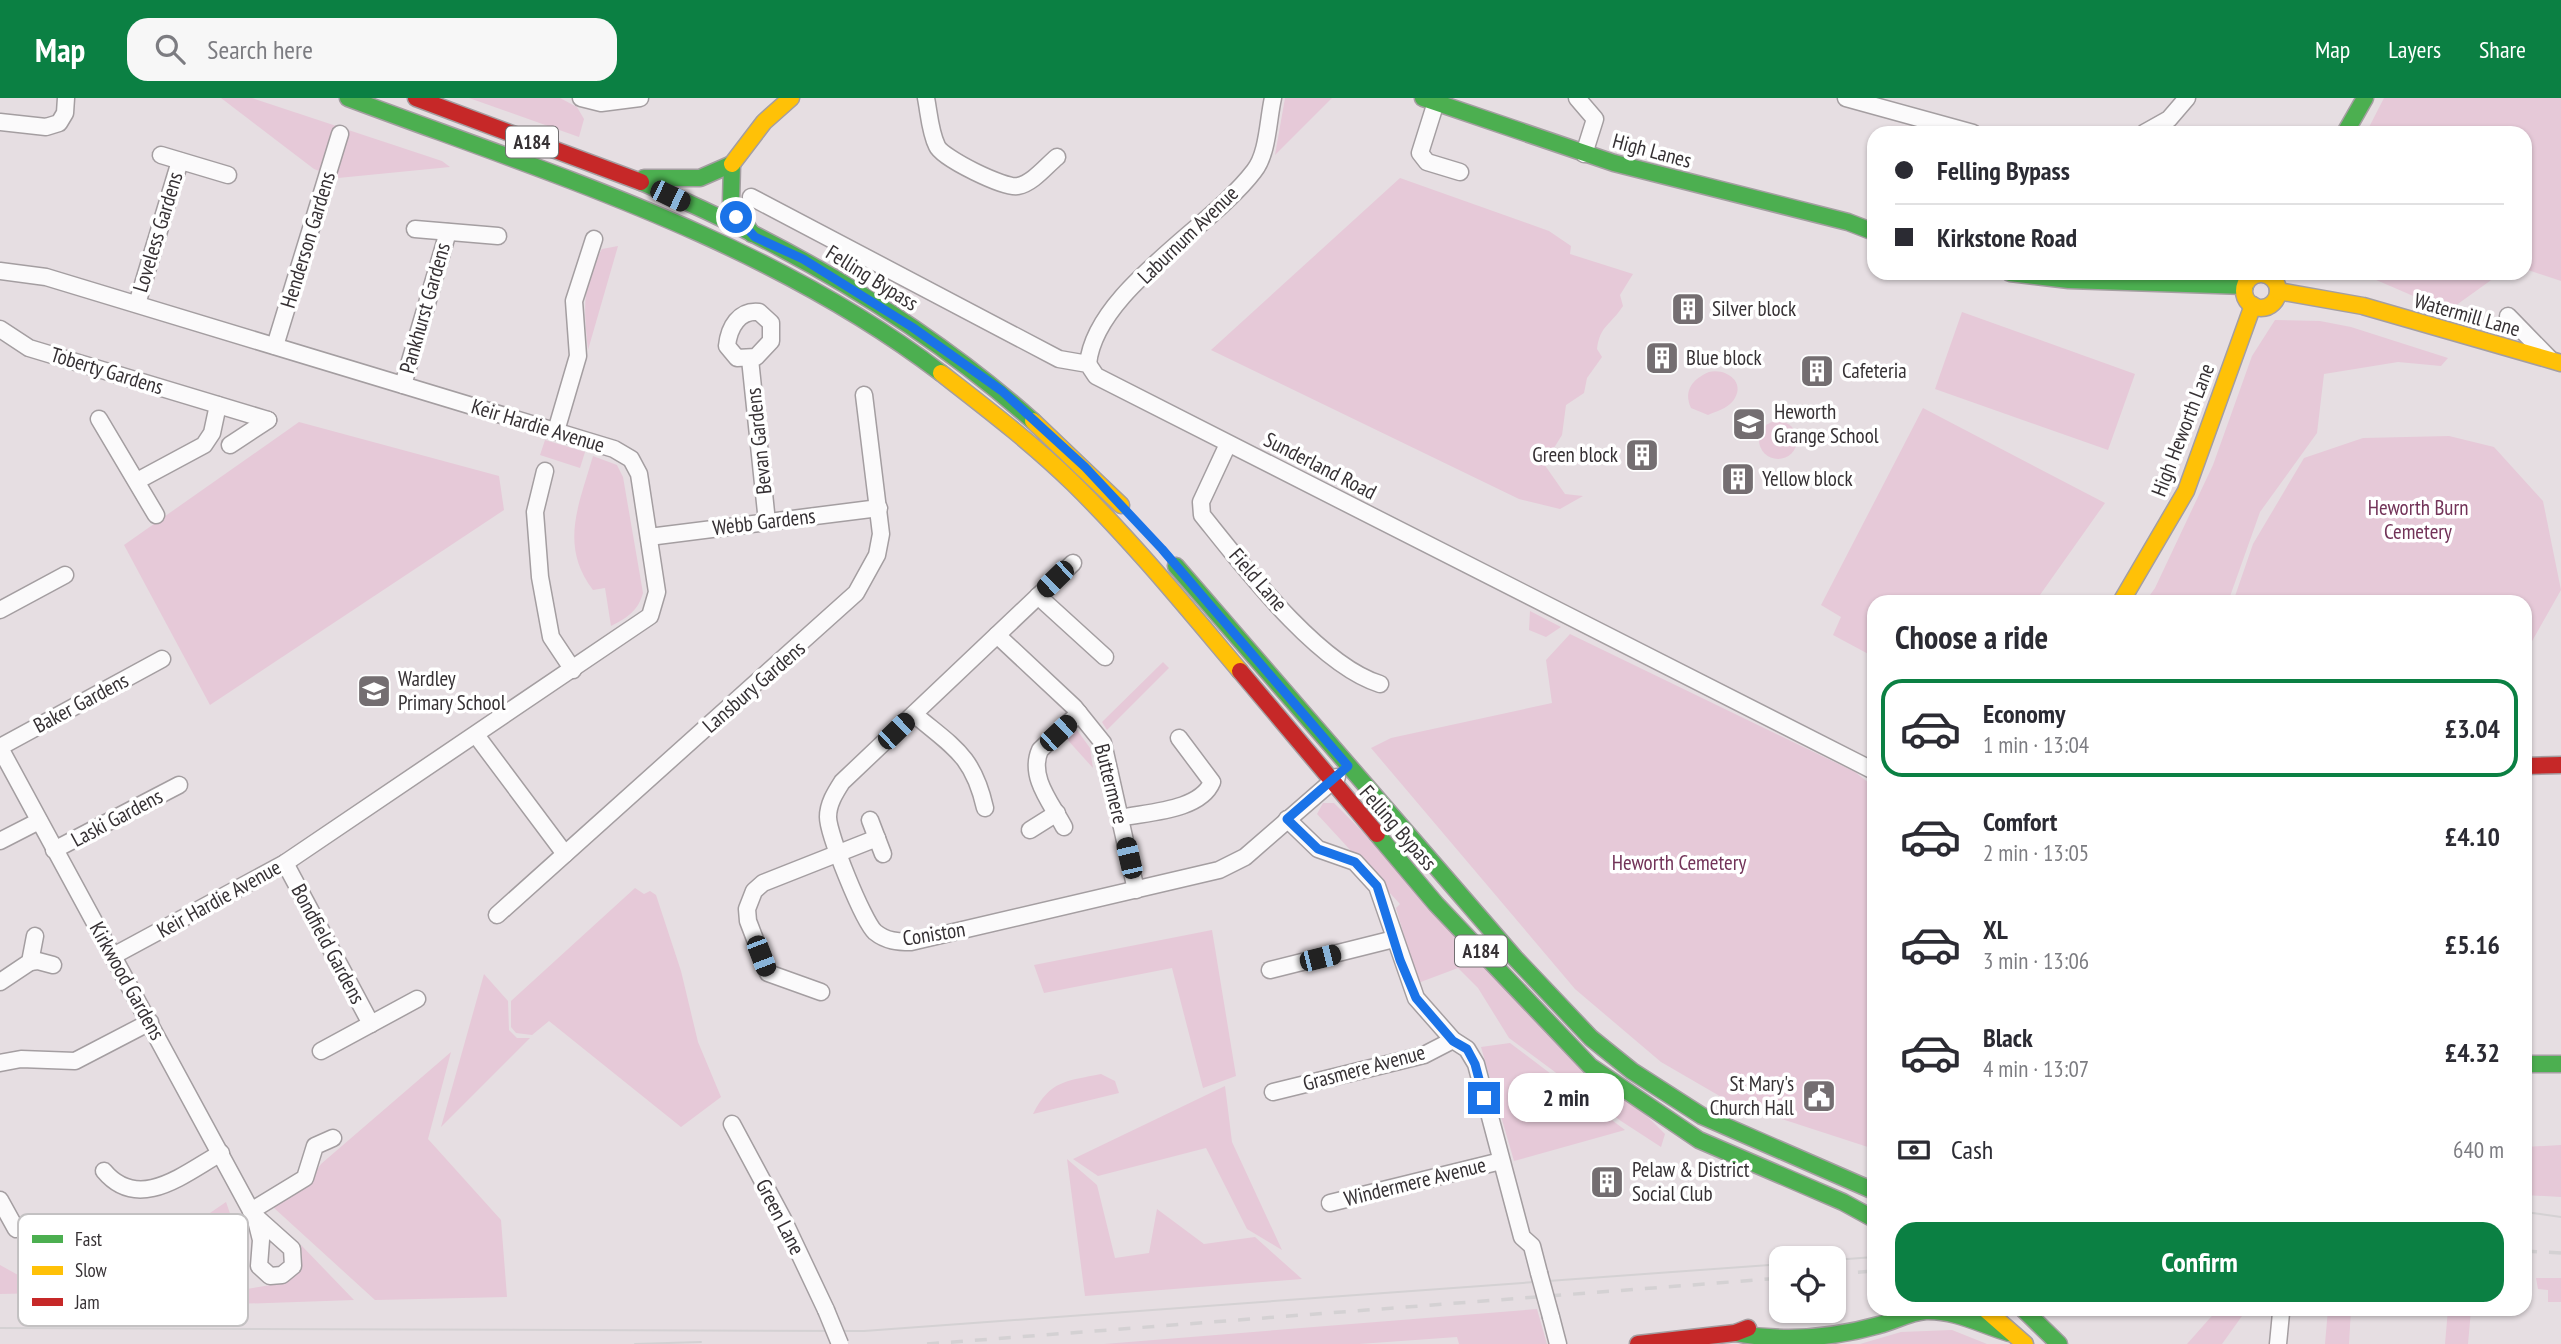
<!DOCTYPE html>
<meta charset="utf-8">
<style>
:root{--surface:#fff;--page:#f7f7f7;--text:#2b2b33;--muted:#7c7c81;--line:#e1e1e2;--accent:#0b8043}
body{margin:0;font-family:"PT Sans Narrow",sans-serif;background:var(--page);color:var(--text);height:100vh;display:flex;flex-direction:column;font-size:26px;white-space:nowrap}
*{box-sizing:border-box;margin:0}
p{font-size:23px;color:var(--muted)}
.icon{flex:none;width:38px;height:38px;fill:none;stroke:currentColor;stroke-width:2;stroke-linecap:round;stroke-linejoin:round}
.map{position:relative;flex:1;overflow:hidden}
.panel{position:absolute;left:1867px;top:497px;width:665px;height:721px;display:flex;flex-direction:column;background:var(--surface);border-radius:21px;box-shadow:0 2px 5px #0004}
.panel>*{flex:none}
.top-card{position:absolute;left:1867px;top:28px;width:665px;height:154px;border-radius:21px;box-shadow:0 2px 5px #0004;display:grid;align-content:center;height:154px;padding:0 28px;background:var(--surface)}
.controls{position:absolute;left:1769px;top:1148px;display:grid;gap:14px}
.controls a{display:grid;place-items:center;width:77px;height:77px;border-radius:14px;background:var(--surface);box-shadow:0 2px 5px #0004;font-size:35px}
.end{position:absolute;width:32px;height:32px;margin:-16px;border:9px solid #1a73e8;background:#fff;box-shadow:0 0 0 4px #fff}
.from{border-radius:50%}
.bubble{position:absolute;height:49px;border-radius:21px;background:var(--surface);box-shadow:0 2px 5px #0004;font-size:23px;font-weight:800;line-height:49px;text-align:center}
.car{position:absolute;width:21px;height:42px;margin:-21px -10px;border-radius:9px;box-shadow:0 0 5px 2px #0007;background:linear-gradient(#222 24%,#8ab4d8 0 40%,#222 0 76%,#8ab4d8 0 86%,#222 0)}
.top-card b{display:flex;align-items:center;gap:24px;height:66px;font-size:26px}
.top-card b+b{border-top:2px solid var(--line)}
.top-card i{width:18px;height:18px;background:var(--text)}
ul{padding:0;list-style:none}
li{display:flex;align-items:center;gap:21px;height:98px;margin:0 14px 10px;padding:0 14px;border:4px solid transparent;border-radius:21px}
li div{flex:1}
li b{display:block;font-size:26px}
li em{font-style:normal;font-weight:800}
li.current{border-color:var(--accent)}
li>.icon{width:63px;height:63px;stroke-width:1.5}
h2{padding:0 28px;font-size:32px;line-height:84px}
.pay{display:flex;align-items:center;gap:18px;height:77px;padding:0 28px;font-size:26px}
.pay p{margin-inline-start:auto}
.cta{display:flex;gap:14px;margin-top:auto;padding:14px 28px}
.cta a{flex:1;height:80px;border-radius:21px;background:var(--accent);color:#fff;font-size:28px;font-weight:800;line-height:80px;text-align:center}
header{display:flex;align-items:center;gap:42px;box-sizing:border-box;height:98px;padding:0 35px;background:var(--accent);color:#fff}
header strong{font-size:33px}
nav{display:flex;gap:38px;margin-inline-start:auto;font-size:24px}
.search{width:490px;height:63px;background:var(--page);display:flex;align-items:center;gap:18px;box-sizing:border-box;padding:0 24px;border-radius:21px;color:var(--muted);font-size:26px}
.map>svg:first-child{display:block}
.green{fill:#e6c9d8}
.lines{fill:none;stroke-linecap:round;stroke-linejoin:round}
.street-casing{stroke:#a49ea1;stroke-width:19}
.fast-casing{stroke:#a49ea1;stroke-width:19}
.slow-casing{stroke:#a49ea1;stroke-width:19}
.jam-casing{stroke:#a49ea1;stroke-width:19}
.street{stroke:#fbfafb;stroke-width:16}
.fast{stroke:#4caf50;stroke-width:16}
.slow{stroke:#ffc107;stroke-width:16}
.jam{stroke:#c62828;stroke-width:16}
.tram{stroke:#d4d1d3;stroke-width:2}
.rail{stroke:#d4d1d3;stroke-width:3.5;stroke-dasharray:12 12;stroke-linecap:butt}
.street-bridge-casing{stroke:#a49ea1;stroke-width:19;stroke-linecap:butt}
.street-bridge{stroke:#fbfafb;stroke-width:16}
.route{stroke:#1a73e8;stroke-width:9}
.labels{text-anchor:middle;stroke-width:7;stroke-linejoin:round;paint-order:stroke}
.shield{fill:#fff;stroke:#726f71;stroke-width:2}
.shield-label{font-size:19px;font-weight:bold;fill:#363134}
.street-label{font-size:21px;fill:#363134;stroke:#fff}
.poi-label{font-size:21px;fill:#363134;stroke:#fff;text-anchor:start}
.park-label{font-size:21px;fill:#723358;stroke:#fff}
.key{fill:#fff;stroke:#c3c1c2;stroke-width:2}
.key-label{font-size:19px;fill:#363134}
</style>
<header>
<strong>Map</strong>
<div class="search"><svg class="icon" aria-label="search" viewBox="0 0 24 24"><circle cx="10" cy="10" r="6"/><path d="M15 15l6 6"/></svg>Search here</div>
<nav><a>Map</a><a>Layers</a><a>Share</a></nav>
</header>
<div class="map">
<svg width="2561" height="1246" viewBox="0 0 2561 1246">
<rect width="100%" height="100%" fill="#e6dee2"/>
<g class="green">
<polygon points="221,0 252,0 442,63 450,69 338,80 314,71"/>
<polygon points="469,0 560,0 577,9 584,21 579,39"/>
<polygon points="1285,0 1332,0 1275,57"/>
<polygon points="2384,0 2561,0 2561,183 2525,171 2525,35 2366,35"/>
<path d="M 1400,80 L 1549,133 L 1571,148 L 1570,156 L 1633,176 L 1620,197 L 1623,208 C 1611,227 1600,227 1597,251 L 1602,259 L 1587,280 L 1584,295 L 1566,307 L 1562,337 L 1544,366 L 1565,396 L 1583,398 L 1560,411 L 1519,401 L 1211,252 Z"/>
<path d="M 618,148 L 588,252 C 584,213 581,186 602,151 Z"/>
<polygon points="2360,175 2501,175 2448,213"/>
<polygon points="1962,214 2135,276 2108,352 1935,291"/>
<polygon points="2275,222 2320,223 2351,229 2448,260 2441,268 2398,264 2324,276 2317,335 2260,414 2228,504 2145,504 2155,490 2213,367 2252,258"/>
<path d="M 1709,274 C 1727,270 1747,285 1733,303 C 1726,311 1717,313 1708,317 L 1691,310 C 1683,292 1693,281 1709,274 Z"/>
<polygon points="1923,310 2105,405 2035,504 1874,504 1874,559 1833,537 1841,519 1821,507"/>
<circle cx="1778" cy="342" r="19"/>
<polygon points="299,324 499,378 504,412 210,607 124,447"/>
<polygon points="2449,338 2494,349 2543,403 2561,492 2531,545 2525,546 2525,504 2233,504 2253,446 2304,360 2363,340"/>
<polygon points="545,342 585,354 580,370 540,357"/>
<path d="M 593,358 L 617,367 L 623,379 L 643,495 C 638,513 627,520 611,528 L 605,490 L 593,492 C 559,447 579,407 593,358 Z"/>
<polygon points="1530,513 1561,529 1546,539 1529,532"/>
<polygon points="1570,536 1855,674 1874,689 1874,1051 1730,1004 1661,964 1575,891 1371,650 1391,640 1552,605 1546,562"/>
<polygon points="1163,564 1169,570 1107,632 1102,624"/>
<polygon points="1077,632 1090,650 1093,670 1065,639"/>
<polygon points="1323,705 1334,705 1665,1036 1661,1049 1621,1023 1509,940 1478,890 1458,870 1418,885 1396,810 1400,806 1317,716"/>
<polygon points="635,790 644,796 650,793 656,797 681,873 698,944 721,999 681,1029 549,923 532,937 516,935 511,929 511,903"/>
<polygon points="1212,832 1236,978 1203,990 1172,870 1044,895 1034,867"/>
<polygon points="484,876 508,903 509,932 517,940 530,940 441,1029"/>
<polygon points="1510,945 1625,1032 1514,1063 1481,949"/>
<polygon points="451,954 428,1041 501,1122 507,1199 375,1202 273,1109 306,1088 321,1066"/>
<path d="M 1101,976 L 1115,983 L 1119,995 L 1033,1016 C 1050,982 1067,983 1101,976 Z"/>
<polygon points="1225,988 1232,1044 1282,1152 1247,1131 1206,1050 1098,1078 1073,1061"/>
<polygon points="2561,1047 2561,1099 2525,1097 2525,1049"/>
<polygon points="1067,1061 1097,1087 1115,1160 1149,1155 1157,1111 1204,1146 1255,1139 1302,1181 1085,1198"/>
<polygon points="226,1104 233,1124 244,1131 246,1162 239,1173 133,1193 0,1196 0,1167 27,1182 92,1178 122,1166 166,1159 169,1143"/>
<polygon points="301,1147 354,1202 177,1208 204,1198 283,1185 302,1171"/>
<polygon points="2536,1180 2561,1180 2561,1204 2548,1204 2548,1192 2538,1191"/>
<polygon points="1537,1211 1547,1246 1459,1246 1457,1239 1359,1246 1104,1246"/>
<polygon points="2218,1211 2247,1211 2222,1246 2187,1246"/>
<polygon points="2328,1211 2351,1211 2349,1246 2325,1246"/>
<polygon points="2448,1211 2476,1211 2471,1212 2468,1246 2445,1246"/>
<polygon points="1952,1232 1987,1246 1860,1246 1901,1234"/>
</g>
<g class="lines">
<g class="street-casing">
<g id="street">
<polyline points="581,0 601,5 640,0"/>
<path d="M 926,0 C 929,15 930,34 937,48 C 942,60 1005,91 1018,88 C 1033,85 1046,68 1057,59"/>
<polyline points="1577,0 1595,21 1584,56"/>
<polyline points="1846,0 1973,35"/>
<polyline points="1436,4 1420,55 1427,64 1460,74"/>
<polyline points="0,24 46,29 59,25 65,15 66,0"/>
<polyline points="2144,35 2169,21 2187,0"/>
<polyline points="161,57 228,77"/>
<polyline points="751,99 1059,261 1088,266 1096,278 1874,673"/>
<polyline points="415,131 498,138"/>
<polyline points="0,173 46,179 614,351 631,361 639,376 657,494 650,518 285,765 113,858"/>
<polyline points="137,206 180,63"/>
<path d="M 759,214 L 771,225 L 771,243 L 756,259 L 737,260 L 727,248 C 729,229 739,212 759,214 Z"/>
<polyline points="2508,218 2549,260"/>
<polyline points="0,231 29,250 268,322"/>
<polyline points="275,248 340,36"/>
<polyline points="750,261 767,424"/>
<path d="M 1088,266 C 1095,193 1211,130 1254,73 C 1268,56 1268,21 1273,0"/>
<polyline points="403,287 448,134"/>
<polyline points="99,321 156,417"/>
<polyline points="556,333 578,258 574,203 594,141"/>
<path d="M 1228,346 L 1201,404 L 1202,417 C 1243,468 1318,567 1380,586"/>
<polyline points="230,347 268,322"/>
<polyline points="545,373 535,414 540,479 551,539 573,572"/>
<polyline points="137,383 204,347 212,335 218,307"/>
<polyline points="649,439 879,410"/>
<path d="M 1073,465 L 842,684 C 835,695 828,706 828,719 C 828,736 863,823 875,834 C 886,843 898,844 911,844 L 1219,772 L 1245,759 L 1337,679"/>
<polyline points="1038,498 1105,559"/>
<polyline points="0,512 65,477"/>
<polyline points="997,537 1074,609 1103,645 1136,792"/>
<path d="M 914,616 C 953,649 973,657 985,710"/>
<polyline points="476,637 565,756"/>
<polyline points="0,649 162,561"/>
<polyline points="0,650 256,1122 261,1142 259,1168 270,1178 282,1177 293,1168 292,1151 254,1117"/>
<path d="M 1120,720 C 1147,714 1200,713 1212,684 L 1179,640"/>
<polyline points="1287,721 1318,751 1355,764 1377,788 1416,900 1453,942 1467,951 1476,966 1522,1139 1532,1148 1539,1175"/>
<polyline points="870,722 883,756"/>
<path d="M 1064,729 C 1052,706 1028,679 1040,652 L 1079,615"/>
<polyline points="1030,732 1057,715"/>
<polyline points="0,743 39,723"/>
<polyline points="54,752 179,687"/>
<polyline points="285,765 371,926"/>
<polyline points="497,817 856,495 877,457 881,436 864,297"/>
<polyline points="30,864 38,863 53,867"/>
<polyline points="1270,872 1394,841"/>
<polyline points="0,884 30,864 35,838"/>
<polyline points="821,894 768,875 748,823 747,811 754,793 763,785 877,740"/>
<polyline points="321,953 417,901"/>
<polyline points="0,965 21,961 75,963 150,924"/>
<polyline points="1273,994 1424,957 1453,942"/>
<polyline points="732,1026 783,1121 826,1212"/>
<path d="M 104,1073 C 139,1115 185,1075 221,1055"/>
<polyline points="0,1102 16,1131"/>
<polyline points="1330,1105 1501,1063"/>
<polyline points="251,1113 305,1080 315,1048 333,1040"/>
<polyline points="1551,1219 1558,1246"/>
<polyline points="2278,1246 2281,1215"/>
</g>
</g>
<g class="fast-casing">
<g id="fast">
<path d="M 348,0 C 551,76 767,142 941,275"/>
<polyline points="1423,0 1614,65 1848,124 1874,134"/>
<polyline points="2345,35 2365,0"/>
<polyline points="732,66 731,104 752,136"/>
<polyline points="644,80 700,80 732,66"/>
<path d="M 641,84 C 781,143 919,222 1033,323"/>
<polyline points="2010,175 2069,182 2245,188"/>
<polyline points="1176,468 1515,860 1591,940 1632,973 1702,1018 1874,1093"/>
<polyline points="1377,736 1436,806 1590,968 1699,1042 1843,1104 1874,1121"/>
<polyline points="2525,966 2561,966"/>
<polyline points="2023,1211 2059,1246"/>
<path d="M 1735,1235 C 1783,1244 1833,1240 1879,1227 C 1895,1223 1910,1214 1926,1213 C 1955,1212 1982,1227 2009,1235"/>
</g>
</g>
<g class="slow-casing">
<g id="slow">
<polyline points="732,66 764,24 791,0"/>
<circle cx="2261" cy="193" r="17"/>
<polyline points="2278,193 2363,208 2561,265"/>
<path d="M 941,275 C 986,310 1032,345 1073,385 C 1133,444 1186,509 1240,573"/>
<polyline points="1033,323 1121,407"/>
<polyline points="2121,504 2186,393 2253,207"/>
<polyline points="1985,1211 2025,1246"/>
</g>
</g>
<g class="jam-casing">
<g id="jam">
<polyline points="416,0 641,84"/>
<polyline points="1240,573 1377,736"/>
<polyline points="2525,668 2561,667"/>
<polyline points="1638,1246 1735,1235 1748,1230"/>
</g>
</g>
<use href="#street" class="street"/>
<use href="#fast" class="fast"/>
<use href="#slow" class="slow"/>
<use href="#jam" class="jam"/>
<g class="tram">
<polyline points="2525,1114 2561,1119"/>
<polyline points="1834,1162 1874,1159"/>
<polyline points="0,1230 864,1233 1782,1166"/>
<polyline points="635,1246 701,1244"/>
</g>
<g class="rail">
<polyline points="2525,1153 2561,1155"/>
<polyline points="1834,1176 1874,1173"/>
<polyline points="927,1246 1782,1180"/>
</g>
<g class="street-bridge-casing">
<g id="street-bridge">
<polyline points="1539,1175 1551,1219"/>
<polyline points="826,1212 840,1246"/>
</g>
</g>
<use href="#street-bridge" class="street-bridge"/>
</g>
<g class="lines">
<polyline class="route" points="736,119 755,139 803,161 912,229 1002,293 1085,369 1162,451 1348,668 1287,721 1318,751 1355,764 1377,788 1400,862 1416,900 1453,943 1467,951 1475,966 1484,1000"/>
</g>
<defs>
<g id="building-square" transform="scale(1.75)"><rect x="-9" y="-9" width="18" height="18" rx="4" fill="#746e71" stroke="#fff"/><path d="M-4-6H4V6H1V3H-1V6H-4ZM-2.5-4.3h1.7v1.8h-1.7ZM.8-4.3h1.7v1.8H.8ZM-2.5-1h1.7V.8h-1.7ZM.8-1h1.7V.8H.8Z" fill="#fff"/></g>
<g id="school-square" transform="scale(1.75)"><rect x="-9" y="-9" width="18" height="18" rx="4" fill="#746e71" stroke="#fff"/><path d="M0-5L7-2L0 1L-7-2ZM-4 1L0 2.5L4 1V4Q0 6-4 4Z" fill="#fff"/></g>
<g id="civic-square" transform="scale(1.75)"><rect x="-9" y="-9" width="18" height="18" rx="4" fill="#746e71" stroke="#fff"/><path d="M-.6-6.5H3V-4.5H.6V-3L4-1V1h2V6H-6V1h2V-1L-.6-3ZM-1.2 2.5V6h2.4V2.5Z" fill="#fff"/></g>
</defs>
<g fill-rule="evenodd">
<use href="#building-square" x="1688" y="211"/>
<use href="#building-square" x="1662" y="260"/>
<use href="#building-square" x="1817" y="273"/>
<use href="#school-square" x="1749" y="326"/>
<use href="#building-square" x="1642" y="357"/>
<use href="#building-square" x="1738" y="381"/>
<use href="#school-square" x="374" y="593"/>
<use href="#civic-square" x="1819" y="998"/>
<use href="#building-square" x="1607" y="1084"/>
</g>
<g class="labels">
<g class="shield">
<rect x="506" y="28.5" width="52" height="31" rx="5"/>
<rect x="1455" y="837.5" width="52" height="31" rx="5"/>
</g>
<g class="shield-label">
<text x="532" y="51">A184</text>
<text x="1481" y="860">A184</text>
</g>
<g class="street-label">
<text transform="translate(1652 53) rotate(15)" y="7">High Lanes</text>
<text transform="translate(158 134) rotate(-73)" y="7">Loveless Gardens</text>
<text transform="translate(1188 137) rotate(-44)" y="7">Laburnum Avenue</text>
<text transform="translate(308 142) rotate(-73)" y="7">Henderson Gardens</text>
<text transform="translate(872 180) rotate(32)" y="7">Felling Bypass</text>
<text transform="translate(425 210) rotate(-74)" y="7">Pankhurst Gardens</text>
<text transform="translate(2467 217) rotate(16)" y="7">Watermill Lane</text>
<text transform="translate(107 273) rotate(17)" y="7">Toberty Gardens</text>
<text transform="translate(538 328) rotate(17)" y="7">Keir Hardie Avenue</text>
<text transform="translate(2183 332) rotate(-69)" y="7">High Heworth Lane</text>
<text transform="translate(759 343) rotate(-96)" y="7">Bevan Gardens</text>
<text transform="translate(1320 368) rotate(27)" y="7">Sunderland Road</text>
<text transform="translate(764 424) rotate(-7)" y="7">Webb Gardens</text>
<text transform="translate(1258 482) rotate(49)" y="7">Field Lane</text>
<text transform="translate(754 589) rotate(-41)" y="7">Lansbury Gardens</text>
<text transform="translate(81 605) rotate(-28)" y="7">Baker Gardens</text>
<text transform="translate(1111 686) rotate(76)" y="7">Buttermere</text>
<text transform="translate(117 720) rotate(-28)" y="7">Laski Gardens</text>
<text transform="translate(1398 730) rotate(49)" y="7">Felling Bypass</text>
<text transform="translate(219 801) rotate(-29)" y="7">Keir Hardie Avenue</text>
<text transform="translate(934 836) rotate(-9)" y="7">Coniston</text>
<text transform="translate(328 846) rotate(62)" y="7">Bondfield Gardens</text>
<text transform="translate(127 883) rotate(61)" y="7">Kirkwood Gardens</text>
<text transform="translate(1364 970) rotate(-15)" y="7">Grasmere Avenue</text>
<text transform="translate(1415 1084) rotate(-14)" y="7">Windermere Avenue</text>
<text transform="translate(780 1119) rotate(63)" y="7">Green Lane</text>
</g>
<g class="poi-label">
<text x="1712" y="218">Silver block</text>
<text x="1686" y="267">Blue block</text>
<text x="1842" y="280">Cafeteria</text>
<text x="1774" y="321">Heworth<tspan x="1774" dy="24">Grange School</tspan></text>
<text x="1618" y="364" text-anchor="end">Green block</text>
<text x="1762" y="388">Yellow block</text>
<text x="398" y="588">Wardley<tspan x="398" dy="24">Primary School</tspan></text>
<text x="1794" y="993" text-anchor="end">St Mary's<tspan x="1794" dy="24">Church Hall</tspan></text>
<text x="1632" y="1079">Pelaw &amp; District<tspan x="1632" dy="24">Social Club</tspan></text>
</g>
<g class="park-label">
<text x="2418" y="417">Heworth Burn<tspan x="2418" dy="24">Cemetery</tspan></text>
<text x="1679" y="772">Heworth Cemetery</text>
</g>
</g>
<rect x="18" y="1116" width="230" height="112" rx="10" class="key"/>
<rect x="32" y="1137" width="31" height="8" fill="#4caf50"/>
<rect x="32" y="1168" width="31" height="9" fill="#ffc107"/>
<rect x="32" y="1200" width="31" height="8" fill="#c62828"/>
<g class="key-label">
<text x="75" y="1148">Fast</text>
<text x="75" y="1179">Slow</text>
<text x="75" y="1211">Jam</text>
</g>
</svg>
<div class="controls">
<a><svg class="icon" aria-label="locate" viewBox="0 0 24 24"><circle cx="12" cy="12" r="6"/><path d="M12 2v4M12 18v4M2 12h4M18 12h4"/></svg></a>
</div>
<i class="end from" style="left:736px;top:119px"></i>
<i class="end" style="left:1484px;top:1000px"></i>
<div class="bubble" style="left:1508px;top:975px;width:116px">2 min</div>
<i class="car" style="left:670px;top:98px;rotate:116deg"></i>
<i class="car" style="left:1055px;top:481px;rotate:226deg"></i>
<i class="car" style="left:896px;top:633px;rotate:46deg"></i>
<i class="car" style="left:1058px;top:635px;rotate:47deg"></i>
<i class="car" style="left:1129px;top:760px;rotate:347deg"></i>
<i class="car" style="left:761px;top:858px;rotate:159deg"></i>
<i class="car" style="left:1320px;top:860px;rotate:76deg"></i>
<div class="top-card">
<b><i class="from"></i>Felling Bypass</b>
<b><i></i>Kirkstone Road</b>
</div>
<section class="panel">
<h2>Choose a ride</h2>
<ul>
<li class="current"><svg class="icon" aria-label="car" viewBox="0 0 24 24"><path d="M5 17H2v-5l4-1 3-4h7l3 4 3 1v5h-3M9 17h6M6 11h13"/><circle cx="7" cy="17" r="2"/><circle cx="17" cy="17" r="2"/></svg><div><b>Economy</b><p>1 min · 13:04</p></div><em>£3.04</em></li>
<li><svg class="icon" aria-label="car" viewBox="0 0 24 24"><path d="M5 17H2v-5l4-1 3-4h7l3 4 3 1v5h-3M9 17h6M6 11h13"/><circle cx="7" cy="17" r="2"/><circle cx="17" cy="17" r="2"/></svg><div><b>Comfort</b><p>2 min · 13:05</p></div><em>£4.10</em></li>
<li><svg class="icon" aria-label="car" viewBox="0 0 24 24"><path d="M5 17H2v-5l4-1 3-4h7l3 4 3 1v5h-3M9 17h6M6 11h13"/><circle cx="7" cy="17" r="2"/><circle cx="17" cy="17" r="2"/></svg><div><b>XL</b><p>3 min · 13:06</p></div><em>£5.16</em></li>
<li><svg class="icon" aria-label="car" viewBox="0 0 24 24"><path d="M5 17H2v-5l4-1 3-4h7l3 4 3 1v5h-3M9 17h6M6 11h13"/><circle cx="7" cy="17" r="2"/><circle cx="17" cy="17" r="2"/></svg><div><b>Black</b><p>4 min · 13:07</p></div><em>£4.32</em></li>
</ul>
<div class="pay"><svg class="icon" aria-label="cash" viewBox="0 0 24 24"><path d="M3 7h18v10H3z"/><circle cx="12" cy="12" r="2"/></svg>Cash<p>640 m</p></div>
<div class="cta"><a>Confirm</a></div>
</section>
</div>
